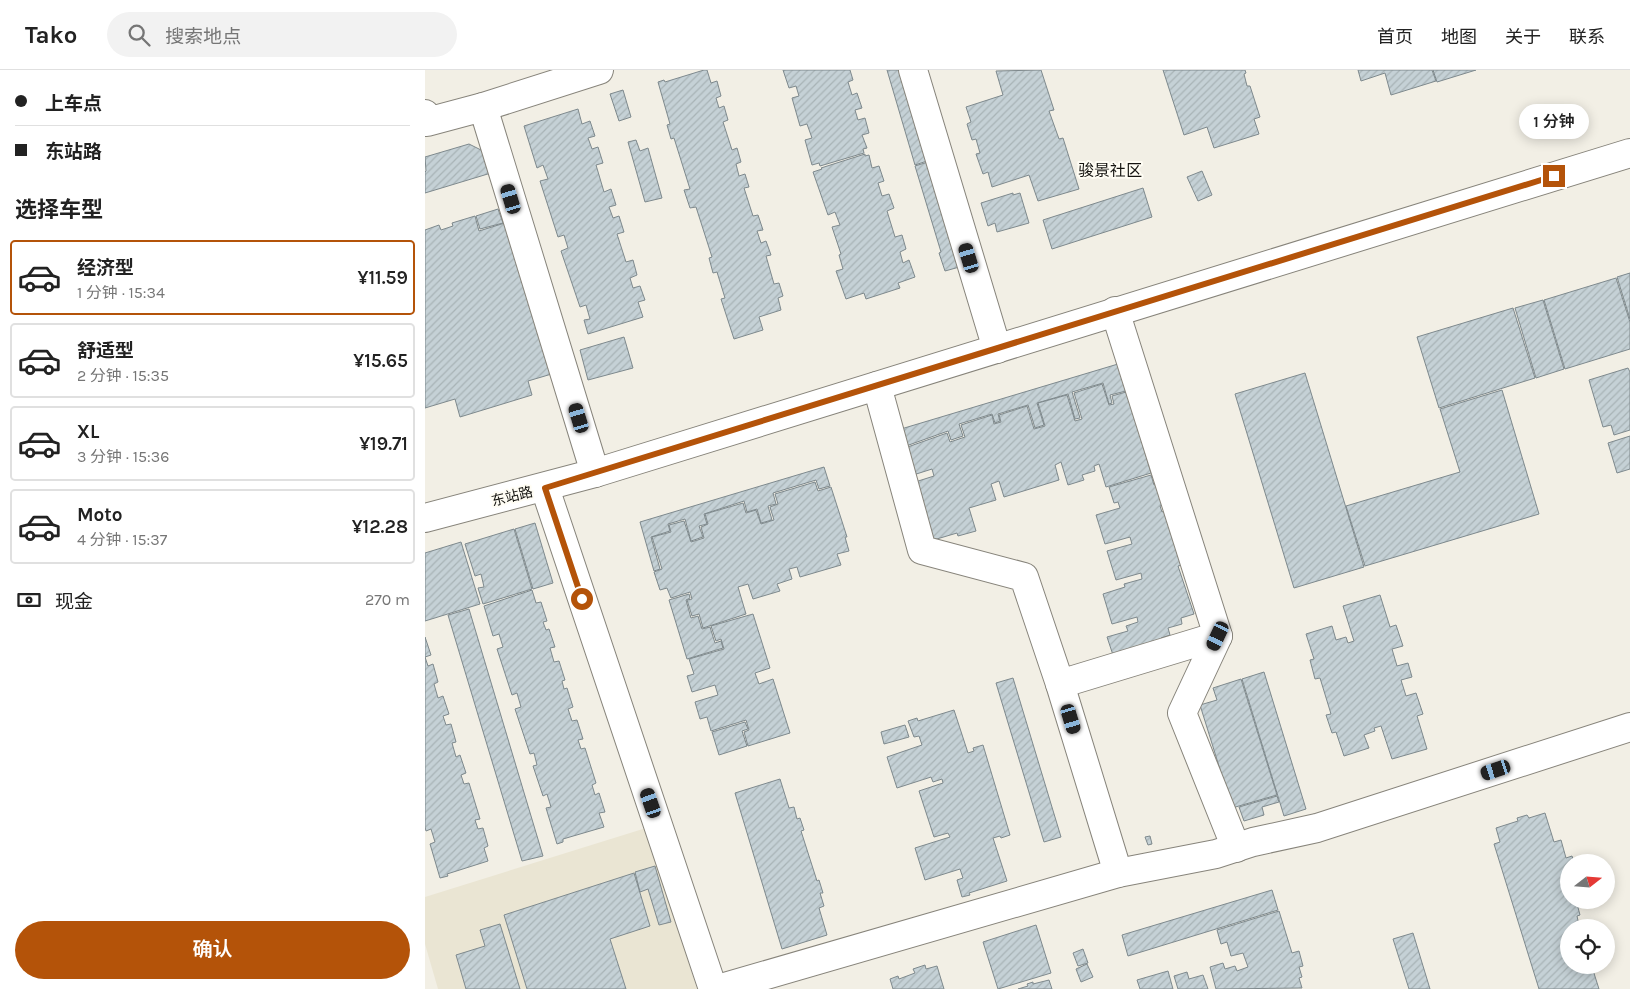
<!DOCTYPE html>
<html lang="zh">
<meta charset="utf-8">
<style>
:root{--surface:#fff;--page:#f2f2f2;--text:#222;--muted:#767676;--line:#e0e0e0;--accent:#b45309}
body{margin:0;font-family:Karla,"Noto Sans SC",sans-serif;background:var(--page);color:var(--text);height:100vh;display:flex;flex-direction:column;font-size:19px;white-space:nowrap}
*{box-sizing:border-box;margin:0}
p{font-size:16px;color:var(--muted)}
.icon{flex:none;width:28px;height:28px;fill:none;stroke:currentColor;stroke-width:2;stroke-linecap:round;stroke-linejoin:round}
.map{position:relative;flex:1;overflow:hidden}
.drawer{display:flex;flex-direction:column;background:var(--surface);width:425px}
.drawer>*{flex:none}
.guide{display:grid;align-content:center;height:110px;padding:0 15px;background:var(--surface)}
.needle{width:32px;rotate:73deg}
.fabs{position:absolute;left:1135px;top:784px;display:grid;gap:10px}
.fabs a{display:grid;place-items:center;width:55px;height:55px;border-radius:50%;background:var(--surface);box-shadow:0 2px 12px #0003;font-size:25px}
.end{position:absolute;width:22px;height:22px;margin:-11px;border:6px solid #b45309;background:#fff;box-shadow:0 0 0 2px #fff}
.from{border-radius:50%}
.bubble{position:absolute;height:35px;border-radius:18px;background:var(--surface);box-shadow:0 2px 12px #0003;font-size:16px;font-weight:600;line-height:35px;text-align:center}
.car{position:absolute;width:15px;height:30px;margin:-15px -8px;border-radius:6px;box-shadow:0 0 4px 1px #0007;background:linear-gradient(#222 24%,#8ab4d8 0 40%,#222 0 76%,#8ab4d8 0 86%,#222 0)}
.guide b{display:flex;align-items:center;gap:18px;height:48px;font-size:19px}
.guide b+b{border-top:1px solid var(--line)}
.guide i{width:12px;height:12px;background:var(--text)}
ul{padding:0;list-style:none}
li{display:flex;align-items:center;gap:15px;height:75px;margin:0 10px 8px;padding:0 5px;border:2px solid var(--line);border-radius:5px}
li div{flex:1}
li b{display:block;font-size:19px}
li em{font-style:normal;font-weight:600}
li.on{border-color:var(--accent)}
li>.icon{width:45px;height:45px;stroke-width:1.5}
h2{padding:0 15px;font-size:22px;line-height:60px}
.pay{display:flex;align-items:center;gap:12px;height:55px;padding:0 15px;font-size:19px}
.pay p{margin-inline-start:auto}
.primary-button{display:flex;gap:10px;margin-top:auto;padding:10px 15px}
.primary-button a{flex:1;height:58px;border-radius:30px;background:var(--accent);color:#fff;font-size:20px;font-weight:600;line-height:58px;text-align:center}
header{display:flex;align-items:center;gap:30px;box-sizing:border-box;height:70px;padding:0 25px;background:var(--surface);border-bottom:1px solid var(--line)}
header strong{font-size:24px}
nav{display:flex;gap:28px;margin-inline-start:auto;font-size:18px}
.search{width:350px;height:45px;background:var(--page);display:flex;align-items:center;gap:12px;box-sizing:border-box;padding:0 18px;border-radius:28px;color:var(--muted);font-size:19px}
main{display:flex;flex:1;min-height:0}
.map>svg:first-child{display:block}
.built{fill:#eae5d3}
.building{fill:url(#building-hatch);stroke:#7e898d}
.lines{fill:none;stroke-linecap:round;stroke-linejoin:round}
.street-casing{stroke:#87847b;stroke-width:30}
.secondary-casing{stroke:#87847b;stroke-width:30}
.street{stroke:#fff;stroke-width:28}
.secondary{stroke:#fff;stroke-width:28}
.route{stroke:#b45309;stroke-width:6}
.labels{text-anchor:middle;stroke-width:4;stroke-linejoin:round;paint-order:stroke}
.street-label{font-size:14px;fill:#14130f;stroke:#fffdf4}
.quarter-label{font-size:16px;fill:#14130f;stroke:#fffdf4}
</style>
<header>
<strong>Tako</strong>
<div class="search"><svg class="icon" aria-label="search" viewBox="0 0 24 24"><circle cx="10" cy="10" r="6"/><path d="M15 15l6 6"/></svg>搜索地点</div>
<nav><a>首页</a><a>地图</a><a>关于</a><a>联系</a></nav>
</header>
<main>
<section class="drawer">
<div class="guide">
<b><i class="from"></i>上车点</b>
<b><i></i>东站路</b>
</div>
<h2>选择车型</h2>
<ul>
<li class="on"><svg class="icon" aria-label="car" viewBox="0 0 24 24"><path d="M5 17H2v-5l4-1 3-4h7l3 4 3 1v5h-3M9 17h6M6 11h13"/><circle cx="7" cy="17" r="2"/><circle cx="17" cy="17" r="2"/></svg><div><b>经济型</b><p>1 分钟 · 15:34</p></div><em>¥11.59</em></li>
<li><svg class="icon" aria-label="car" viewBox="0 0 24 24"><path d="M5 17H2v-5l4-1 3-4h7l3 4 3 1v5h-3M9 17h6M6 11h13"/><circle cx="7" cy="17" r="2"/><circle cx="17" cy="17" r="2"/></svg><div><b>舒适型</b><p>2 分钟 · 15:35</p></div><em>¥15.65</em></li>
<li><svg class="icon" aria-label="car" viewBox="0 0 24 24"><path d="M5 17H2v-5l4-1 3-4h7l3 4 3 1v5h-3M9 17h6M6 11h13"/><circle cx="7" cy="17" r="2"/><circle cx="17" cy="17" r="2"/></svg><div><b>XL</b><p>3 分钟 · 15:36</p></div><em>¥19.71</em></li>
<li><svg class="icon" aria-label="car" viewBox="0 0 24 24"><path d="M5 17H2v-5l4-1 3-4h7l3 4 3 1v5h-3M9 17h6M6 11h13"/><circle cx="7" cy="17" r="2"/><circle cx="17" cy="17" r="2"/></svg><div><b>Moto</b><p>4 分钟 · 15:37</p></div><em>¥12.28</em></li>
</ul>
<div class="pay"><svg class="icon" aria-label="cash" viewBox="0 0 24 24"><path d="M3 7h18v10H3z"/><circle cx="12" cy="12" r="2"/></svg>现金<p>270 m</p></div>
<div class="primary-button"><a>确认</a></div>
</section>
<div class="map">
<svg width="1205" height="919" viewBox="0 0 1205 919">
<defs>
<pattern id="building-hatch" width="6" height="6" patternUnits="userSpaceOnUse" patternTransform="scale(1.25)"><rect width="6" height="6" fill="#c5d1d6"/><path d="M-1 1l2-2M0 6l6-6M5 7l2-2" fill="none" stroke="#a8b3b6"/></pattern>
</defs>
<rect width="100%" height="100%" fill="#f2efe5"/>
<polygon class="built" points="221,758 272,919 13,919 0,874 0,827"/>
<g class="building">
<polygon points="279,0 282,0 286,13 292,11 296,26 291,28 294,38 299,36 303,50 298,52 307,80 312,78 316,92 311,94 314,106 320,104 324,117 319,118 328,146 333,145 338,160 332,161 336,173 341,171 346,185 341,186 349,214 354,213 358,226 353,228 356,240 334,247 338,260 309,269 296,229 300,228 292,202 288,203 284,188 287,187 271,137 265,138 259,120 265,119 249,68 246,69 242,55 245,54 233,12 239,10 240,12"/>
<polygon points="358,0 425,0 428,10 423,12 427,25 432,23 437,38 430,40 433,50 440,48 444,63 437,65 442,78 438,79 439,83 395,96 394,93 387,95 380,70 387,68 382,54 375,56 367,28 374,26 371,16 364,18"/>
<polygon points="462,0 477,0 505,90 490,95"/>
<polygon points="616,0 629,40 624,41 634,69 638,68 654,119 613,131 604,105 567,117 563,102 558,104 551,84 555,83 551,69 547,70 542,54 546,52 541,37 578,25 571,1"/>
<polygon points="738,0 820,0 821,3 819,4 822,16 825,16 835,47 829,49 834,64 789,78 782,57 759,65"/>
<polygon points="933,0 1007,0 1011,11 966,25 960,3 936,11"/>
<polygon points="1008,0 1051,0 1012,12"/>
<polygon points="198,20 206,47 194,51 185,24"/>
<polygon points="153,39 157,54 165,51 170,66 163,68 167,79 173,77 178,93 171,95 179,122 186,119 191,135 184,137 188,148 194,146 199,162 192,164 201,192 208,190 212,205 205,208 208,218 215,216 220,230 213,232 218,247 163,264 159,250 165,249 161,235 155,237 136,181 143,178 139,165 133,167 115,111 123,109 118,95 112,98 99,56"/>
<polygon points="211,70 215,81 223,78 237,128 220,132 203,72"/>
<polygon points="44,74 60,82 66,103 0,123 0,102 1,101 0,87"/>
<polygon points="440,84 440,86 444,85 447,98 454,96 459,111 453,113 457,126 464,124 469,138 462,141 470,167 477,165 481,179 475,182 478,193 484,190 490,207 473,213 475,218 441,229 439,223 421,229 411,201 418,199 414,185 416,184 407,157 415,155 410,142 403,145 388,102 397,99 396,98"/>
<polygon points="506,91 538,196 520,201 514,183 516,182 490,96"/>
<polygon points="777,101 787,125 773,131 762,107"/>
<polygon points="718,118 727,147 627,179 618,150"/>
<polygon points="588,123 588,125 595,123 604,153 572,162 570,153 563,156 556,133"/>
<polygon points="73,139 78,153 55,159 51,146"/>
<polygon points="50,146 54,161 83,152 130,303 103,311 107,325 35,347 30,329 0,338 0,160 14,155 16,160 28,156 27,153"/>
<polygon points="1205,203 1205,249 1192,207"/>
<polygon points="1191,208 1205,252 1205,279 1140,299 1119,230"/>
<polygon points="1118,230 1139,299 1111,308 1090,238"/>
<polygon points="1088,238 1110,308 1014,338 992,267"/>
<polygon points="199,267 208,298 163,310 155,280"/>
<polygon points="693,294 701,321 685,325 687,333 684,334 678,313 647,322 655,348 650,349 643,324 612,333 619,355 610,358 603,335 573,344 575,351 570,353 567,344 534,354 538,366 526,370 523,361 481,376 476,359"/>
<polygon points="1203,298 1205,302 1205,360 1189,365 1186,355 1178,357 1164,310"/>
<polygon points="880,303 939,497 869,518 810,324"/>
<polygon points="677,314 684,335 689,334 687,326 701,322 706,336 713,334 712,355 726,403 681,417 674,394 669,396 670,401 657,405 659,410 643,415 636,392 630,395 634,410 579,427 574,411 566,414 571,430 544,438 551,461 533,466 532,463 505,471 497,445 501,443 500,439 495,440 487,413 509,406 507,399 485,406 477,379 522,363 525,372 540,367 536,355 567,345 569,354 576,352 574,345 602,336 609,359 620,356 613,333 642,325 650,351 657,349 649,323"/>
<polygon points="1077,320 1114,444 940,496 921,436 1035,402 1015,339"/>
<polygon points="1205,366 1205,399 1192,403 1183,373"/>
<polygon points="399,397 405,416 394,419 391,410 348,423 351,434 343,436 347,450 336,453 332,439 322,442 319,431 279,444 282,454 274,456 278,467 266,471 260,449 243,454 245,461 226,467 235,499 229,501 215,452"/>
<polygon points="726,405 729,415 732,414 738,435 735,436 737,442 739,441 745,460 746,460 757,495 753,496 769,544 756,548 757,554 743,558 745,565 736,568 739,580 691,594 682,567 703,561 701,556 713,552 712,547 687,554 678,524 700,517 699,514 717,509 716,503 691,510 682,481 707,474 705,467 680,474 671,445 695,438 693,432 689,433 684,417"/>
<polygon points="390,412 393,421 406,417 422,467 420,467 424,481 412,484 416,495 375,507 372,497 364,499 367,509 352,514 355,521 328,529 323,514 313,517 321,544 278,558 274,544 267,546 262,530 267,529 265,522 246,528 242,518 235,520 229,502 237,499 227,467 246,462 244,455 259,451 266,472 279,468 276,457 283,454 280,444 318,433 321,443 331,440 336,454 349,450 345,437 353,434 350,424"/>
<polygon points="110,453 128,513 108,519 90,459"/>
<polygon points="89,459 107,519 58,534 53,518 59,517 56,504 50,506 40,474"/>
<polygon points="36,472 55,534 0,551 0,483"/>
<polygon points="107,520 111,533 116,532 122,551 118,552 121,560 124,559 130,577 125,578 129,592 134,591 140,610 137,611 139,619 142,618 148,637 143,639 147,651 152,650 158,669 153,670 156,679 160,678 171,713 167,715 170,725 174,723 180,742 174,743 179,757 138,769 138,772 132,774 121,738 126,737 122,724 118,726 108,696 112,695 109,683 105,684 90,639 96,637 92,623 87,625 72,579 78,577 74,564 68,566 59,536"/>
<polygon points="264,524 265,528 261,530 266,548 273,546 277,559 285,557 290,573 296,571 298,578 262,589 244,530"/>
<polygon points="955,525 965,557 971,555 978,576 967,579 972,596 983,593 987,607 976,610 981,626 991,623 998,644 992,646 1002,679 967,689 956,656 949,658 950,661 939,665 944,678 919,686 911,662 907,663 901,645 906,644 895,608 890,609 885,590 889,589 881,564 907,556 911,570 921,567 923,573 929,571 918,536"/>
<polygon points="44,539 118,786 97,791 23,545"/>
<polygon points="328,544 345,598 330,603 334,614 348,609 365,663 323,676 319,662 324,660 321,650 286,661 282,647 275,649 270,632 293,625 290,615 267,622 262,606 269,604 264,589 299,579 296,569 291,571 286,556"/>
<polygon points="0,567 6,585 0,587 3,596 8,594 13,612 9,614 13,628 18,626 24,644 18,646 21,655 26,654 31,672 27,673 31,687 35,685 41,703 36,705 39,714 44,713 55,749 50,750 53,759 58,758 63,776 59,778 63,791 22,804 23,806 15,808 5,774 10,772 6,759 1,761 0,757"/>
<polygon points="839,602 881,739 859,746 817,609"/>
<polygon points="588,608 636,767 619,772 571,613"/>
<polygon points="816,609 852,725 807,738 775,635 792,630 788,618"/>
<polygon points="529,640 543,683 549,681 548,678 558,675 585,765 576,768 575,766 568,768 582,811 544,823 545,825 537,827 532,810 538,808 535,799 500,810 490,778 525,767 523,763 509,767 494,721 518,713 517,709 508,712 506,707 472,718 462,687 497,675 494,666 489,667 483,651 492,648 493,651"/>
<polygon points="320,652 323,659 317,661 322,676 294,685 287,662"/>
<polygon points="480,655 484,667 459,674 456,662"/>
<polygon points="355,709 364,738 369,737 372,749 375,748 379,760 376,761 392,811 394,810 398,823 395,823 399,836 394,838 402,865 357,879 310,723"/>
<polygon points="852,726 854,732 837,737 839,745 819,751 814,737"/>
<polygon points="1120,743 1129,772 1136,770 1141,788 1147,786 1149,792 1144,792 1144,813 1142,814 1144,830 1151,830 1155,845 1152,846 1154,855 1160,853 1161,858 1144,858 1144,895 1172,895 1167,897 1174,919 1114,919 1069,774 1075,772 1071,758 1093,751 1092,748 1102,745 1104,748"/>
<polygon points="725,766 727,774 723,775 720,767"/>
<polygon points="230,796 246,852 234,855 223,819 215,822 210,802"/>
<polygon points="209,803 225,856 185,869 201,919 102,919 79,845"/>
<polygon points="847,820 853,840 703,886 697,865"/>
<polygon points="854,841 867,883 874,881 878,896 874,897 877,907 874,908 877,918 791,919 785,897 798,893 800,899 810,896 812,901 823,897 818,883 806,886 802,872 796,874 792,860"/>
<polygon points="75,854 95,919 41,919 31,885 60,876 55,860"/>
<polygon points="611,855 626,903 573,919 558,872"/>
<polygon points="988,863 1005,919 984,919 968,869"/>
<polygon points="658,879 663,893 653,896 648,883"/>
<polygon points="662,894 668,907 656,912 651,899"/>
<polygon points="500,895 501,899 512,896 519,919 468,919 465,909 473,906 474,909 490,903 488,899"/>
<polygon points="743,901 748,919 715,919 712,910"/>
<polygon points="762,902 764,909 778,905 783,919 753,919 749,906"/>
<polygon points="624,910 627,919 593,919 603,916 602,914 608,912 608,914"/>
</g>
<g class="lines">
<g class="street-casing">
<g id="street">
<polyline points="488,0 572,279"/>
<polyline points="58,37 174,0"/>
<polyline points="0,44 2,52 58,37 170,403"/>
<polyline points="690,241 793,566 635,614 693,803"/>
<polyline points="452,316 497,480 599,507 635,614"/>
<polyline points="120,418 288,919"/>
<polyline points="793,566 757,643 811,778"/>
<polyline points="293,919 693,803 791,784 828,772 892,758 1205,657"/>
</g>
</g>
<g class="secondary-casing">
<polyline id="secondary" points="0,448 170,403 1205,83"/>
</g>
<use href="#street" class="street"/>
<use href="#secondary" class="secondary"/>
</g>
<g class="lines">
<polyline class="route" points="157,529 120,418 1129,106"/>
</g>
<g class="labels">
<g class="street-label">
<text transform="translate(87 426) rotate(-14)" y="5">东站路</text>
</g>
<g class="quarter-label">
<text x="685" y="106">骏景社区</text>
</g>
</g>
</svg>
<div class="fabs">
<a><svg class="needle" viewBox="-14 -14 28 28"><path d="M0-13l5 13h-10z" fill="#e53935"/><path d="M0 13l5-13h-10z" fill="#767676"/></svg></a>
<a><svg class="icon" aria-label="locate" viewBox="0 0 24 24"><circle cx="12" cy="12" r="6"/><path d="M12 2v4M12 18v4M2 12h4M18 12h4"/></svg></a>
</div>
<i class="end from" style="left:157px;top:529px"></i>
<i class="end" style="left:1129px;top:106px"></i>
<div class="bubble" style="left:1094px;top:34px;width:70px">1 分钟</div>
<i class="car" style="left:86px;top:129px;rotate:343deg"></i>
<i class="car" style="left:544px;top:188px;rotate:343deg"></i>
<i class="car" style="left:154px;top:348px;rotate:343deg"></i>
<i class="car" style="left:793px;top:566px;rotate:205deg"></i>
<i class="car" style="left:646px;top:649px;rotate:163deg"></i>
<i class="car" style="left:1071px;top:700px;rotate:252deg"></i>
<i class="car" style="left:226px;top:733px;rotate:341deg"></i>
</div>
</main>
